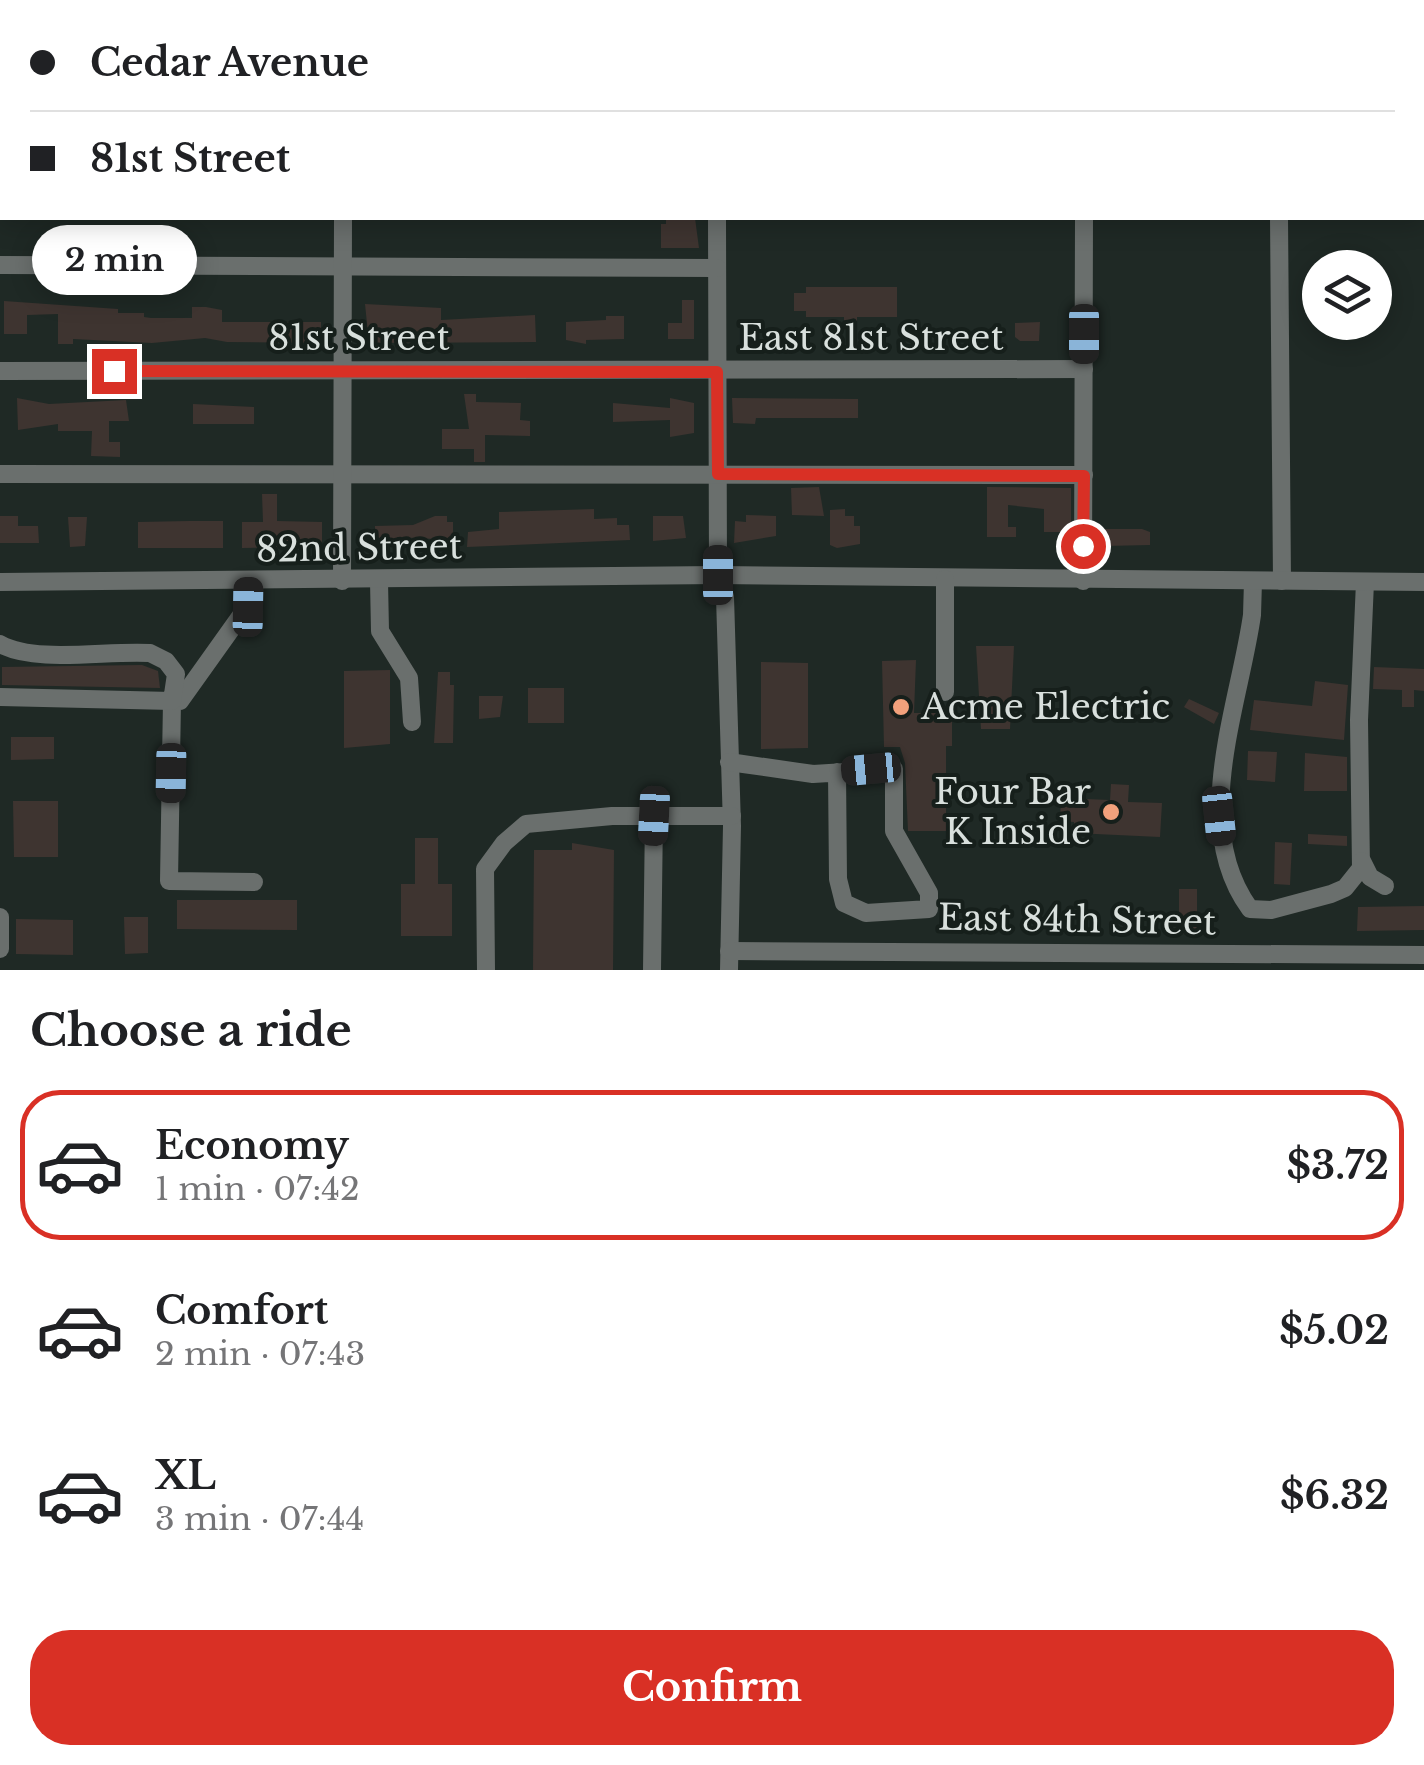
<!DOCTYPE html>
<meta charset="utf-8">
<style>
:root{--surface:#fff;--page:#f2f2f2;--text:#202124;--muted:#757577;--line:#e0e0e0;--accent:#d93025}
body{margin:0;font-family:"Libre Baskerville",serif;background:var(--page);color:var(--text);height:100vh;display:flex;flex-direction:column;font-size:38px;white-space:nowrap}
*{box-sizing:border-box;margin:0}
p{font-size:32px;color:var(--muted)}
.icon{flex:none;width:55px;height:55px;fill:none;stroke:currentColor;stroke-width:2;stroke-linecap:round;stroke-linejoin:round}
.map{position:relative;height:970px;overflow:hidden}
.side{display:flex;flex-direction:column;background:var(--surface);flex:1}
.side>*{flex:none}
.top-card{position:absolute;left:0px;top:0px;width:1425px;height:220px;box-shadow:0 5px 25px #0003;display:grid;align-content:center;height:220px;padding:0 30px;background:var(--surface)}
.tools{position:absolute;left:1302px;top:250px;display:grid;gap:20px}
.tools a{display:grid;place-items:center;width:90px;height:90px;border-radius:50%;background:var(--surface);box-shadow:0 5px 25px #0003;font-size:50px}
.end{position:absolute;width:45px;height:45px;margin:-22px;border:12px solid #d93025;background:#fff;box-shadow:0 0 0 5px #fff}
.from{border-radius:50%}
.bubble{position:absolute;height:70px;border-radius:35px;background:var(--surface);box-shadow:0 5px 25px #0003;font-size:32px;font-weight:700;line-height:70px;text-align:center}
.car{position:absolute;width:30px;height:60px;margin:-30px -15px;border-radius:12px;box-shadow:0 0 8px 2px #0007;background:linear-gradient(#222 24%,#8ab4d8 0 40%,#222 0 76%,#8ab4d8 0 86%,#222 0)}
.top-card b{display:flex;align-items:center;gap:35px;height:95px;font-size:38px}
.top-card b+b{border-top:2px solid var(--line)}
.top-card i{width:25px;height:25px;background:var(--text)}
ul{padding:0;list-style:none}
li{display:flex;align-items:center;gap:30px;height:150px;margin:0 20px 15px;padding:0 10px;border:5px solid transparent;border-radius:40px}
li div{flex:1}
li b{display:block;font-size:38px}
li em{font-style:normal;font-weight:700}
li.on{border-color:var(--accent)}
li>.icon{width:90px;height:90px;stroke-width:1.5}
h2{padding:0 30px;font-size:45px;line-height:120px}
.action{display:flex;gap:20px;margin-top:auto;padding:20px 30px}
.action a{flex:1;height:115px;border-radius:40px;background:var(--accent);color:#fff;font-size:40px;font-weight:700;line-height:115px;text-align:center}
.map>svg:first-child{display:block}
.building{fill:#3e3430}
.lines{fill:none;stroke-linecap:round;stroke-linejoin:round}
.minor{stroke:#6a6f6d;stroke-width:18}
.route{stroke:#d93025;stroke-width:12}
.poi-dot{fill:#f1a17c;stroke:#161f1b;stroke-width:4}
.labels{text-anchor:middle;stroke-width:8;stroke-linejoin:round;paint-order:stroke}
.street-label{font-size:35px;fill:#d9e0dd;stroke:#161f1b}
.poi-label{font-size:35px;fill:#d9e0dd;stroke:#161f1b;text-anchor:start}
</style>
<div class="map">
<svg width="1424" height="970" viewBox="0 0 1424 970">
<rect width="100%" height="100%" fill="#1f2925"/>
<g class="building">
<polygon points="666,218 695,218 699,248 661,248 661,224 666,224"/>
<polygon points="806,287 897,287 897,317 857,317 857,329 844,329 844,317 806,317 806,311 794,311 794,293 806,293"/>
<polygon points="682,300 694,300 694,339 668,339 668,323 682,323"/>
<polygon points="4,301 118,309 118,313 144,313 144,317 151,318 192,318 192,307 206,307 222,310 222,322 321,322 321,343 227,342 205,338 152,343 73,339 73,344 58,344 58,314 27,315 27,334 4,334"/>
<polygon points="365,304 441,308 441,320 535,315 536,342 369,343"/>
<polygon points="606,316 624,316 624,339 586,340 586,344 566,340 566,322 606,320"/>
<polygon points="1040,322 1039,341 1020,341 1015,337 1015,323"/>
<polygon points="464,394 476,394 476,402 521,403 520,420 530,421 530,436 485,435 485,462 474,462 474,449 442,449 442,429 469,429"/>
<polygon points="17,398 49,404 126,400 129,421 109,421 109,442 120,442 120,457 91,456 92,431 58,431 58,424 18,430"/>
<polygon points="670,398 694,403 694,433 670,437 670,420 613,422 613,403 670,408"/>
<polygon points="732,398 858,399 858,418 756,418 755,424 733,423"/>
<polygon points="193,404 254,407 254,424 193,424"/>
<polygon points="819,487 824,516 792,515 791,488"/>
<polygon points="987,487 1071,488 1071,532 1044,532 1044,509 1008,505 1008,527 1016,527 1016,537 987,537"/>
<polygon points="262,494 277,494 277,521 322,522 322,547 242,548 242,522 263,522"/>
<polygon points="594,509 594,519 617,518 617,525 629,525 630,540 467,547 468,532 499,529 499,512"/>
<polygon points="845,509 845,516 854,516 854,526 860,526 860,544 837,548 830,545 830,510"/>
<polygon points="746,515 776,516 776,536 734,543 735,521 746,522"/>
<polygon points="0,516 18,516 18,526 38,526 39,543 0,543"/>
<polygon points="435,516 447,516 447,522 453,522 453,540 397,537 397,541 375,541 375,526 413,525"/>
<polygon points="653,516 683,516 686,538 653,541"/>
<polygon points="68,517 87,517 85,546 70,547"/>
<polygon points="189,521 223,521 223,548 138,548 138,522"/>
<polygon points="1105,529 1142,529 1150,532 1150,545 1105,546"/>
<polygon points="976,646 1014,646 1010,729 981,729"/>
<polygon points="916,660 914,713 952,713 952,746 946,746 946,831 908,831 905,763 900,747 884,747 882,661"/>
<polygon points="761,662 808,663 808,748 761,749"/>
<polygon points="142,665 158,671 160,688 2,685 2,667"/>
<polygon points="1374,667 1424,669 1424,691 1414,690 1414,707 1402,707 1402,690 1373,689"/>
<polygon points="390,670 390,744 344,748 344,671"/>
<polygon points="438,672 450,672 450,685 454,685 453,743 434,743"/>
<polygon points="1315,681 1348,685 1344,740 1250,730 1254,700 1312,706"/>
<rect x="528" y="688" width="36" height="35"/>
<polygon points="479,696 503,696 500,717 479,719"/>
<polygon points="1189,699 1219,713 1214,724 1184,707"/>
<polygon points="11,737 54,737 54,759 11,760"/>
<polygon points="1248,751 1277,752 1275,782 1247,780"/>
<polygon points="1305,753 1347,757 1347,791 1304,791"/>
<polygon points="1111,784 1129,785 1128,802 1162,803 1160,837 1074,833 1074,822 1060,821 1061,798 1110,800"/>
<polygon points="13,801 58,801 58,857 14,857"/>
<polygon points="1308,834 1347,836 1347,846 1308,844"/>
<polygon points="415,838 438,838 438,884 452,884 452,936 401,936 401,884 415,884"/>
<polygon points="1275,842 1292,843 1290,885 1274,884"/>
<polygon points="572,843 614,850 613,970 533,970 534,850 572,850"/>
<rect x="1179" y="889" width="18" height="45"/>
<polygon points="177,900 297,900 297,930 177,929"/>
<polygon points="1424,906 1424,930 1357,931 1358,907"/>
<polygon points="124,917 148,917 148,953 125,954"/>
<polygon points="16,919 73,920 73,955 16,954"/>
</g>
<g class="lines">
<g class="minor">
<polyline points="344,0 344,2"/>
<polyline points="716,0 716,2"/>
<polyline points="1084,2 1084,0"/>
<polyline points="1296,2 1297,0"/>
<polyline points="0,55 2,55"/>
<polyline points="1422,128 1424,128"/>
<polyline points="0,162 2,162"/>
<polyline points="717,218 718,575 725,597 732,826 729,970"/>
<polyline points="1279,218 1282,581"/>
<polyline points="0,265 717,268"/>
<polyline points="0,371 1084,369"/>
<polyline points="0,474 1084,475"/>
<polyline points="248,581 247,607 180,701 172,701 169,881 254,882"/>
<polyline points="342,581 343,218"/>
<polyline points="379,581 380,631 409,678 412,722"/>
<polyline points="1083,581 1084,218"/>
<path d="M 1253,581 L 1252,615 C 1239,707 1189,826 1250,909 L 1271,910 L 1331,894 L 1345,888 L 1361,868 L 1359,720 L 1365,582"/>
<polyline points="0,582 718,575 1424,582"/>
<path d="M 0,644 C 36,664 107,650 150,653 L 166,661 L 176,674 L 172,701 L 0,697"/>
<polyline points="945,692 945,579"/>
<polyline points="729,762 813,774 894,769 894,831 929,893 929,909 866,913 844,903 838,879 837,772"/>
<polyline points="1362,861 1370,877 1385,886"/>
<polyline points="0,917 0,949"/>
<polyline points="729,951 1424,955"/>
<polyline points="486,970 485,869 504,843 526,824 612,816 732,816"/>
<polyline points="652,970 654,816"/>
</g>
</g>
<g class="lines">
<polyline class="route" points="114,371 717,372 718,474 1084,476 1083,546"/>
</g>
<g class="poi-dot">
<circle cx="901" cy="707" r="10"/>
<circle cx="1111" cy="812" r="10"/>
</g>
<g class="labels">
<g class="street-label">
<text x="359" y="350">81st Street</text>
<text x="871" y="350">East 81st Street</text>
<text transform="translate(359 548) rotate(-1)" y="12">82nd Street</text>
<text transform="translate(1077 920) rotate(1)" y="12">East 84th Street</text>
</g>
<g class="poi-label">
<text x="921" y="719">Acme Electric</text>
<text x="1091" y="804" text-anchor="end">Four Bar<tspan x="1091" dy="40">K Inside</tspan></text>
</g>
</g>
</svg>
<div class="tools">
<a><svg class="icon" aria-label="layers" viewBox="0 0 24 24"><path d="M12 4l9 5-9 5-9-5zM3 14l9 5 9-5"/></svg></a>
</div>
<i class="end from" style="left:1083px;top:546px"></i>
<i class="end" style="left:114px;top:371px"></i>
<div class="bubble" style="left:32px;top:225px;width:165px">2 min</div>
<i class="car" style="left:1084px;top:334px;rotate:180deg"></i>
<i class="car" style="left:718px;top:575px;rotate:0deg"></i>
<i class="car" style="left:248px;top:607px;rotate:1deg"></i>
<i class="car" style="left:871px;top:769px;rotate:265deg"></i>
<i class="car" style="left:171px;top:773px;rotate:181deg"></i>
<i class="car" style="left:654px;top:816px;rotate:183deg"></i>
<i class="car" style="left:1219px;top:816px;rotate:174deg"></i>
<div class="top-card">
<b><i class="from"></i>Cedar Avenue</b>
<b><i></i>81st Street</b>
</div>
</div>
<section class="side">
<h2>Choose a ride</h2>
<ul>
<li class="on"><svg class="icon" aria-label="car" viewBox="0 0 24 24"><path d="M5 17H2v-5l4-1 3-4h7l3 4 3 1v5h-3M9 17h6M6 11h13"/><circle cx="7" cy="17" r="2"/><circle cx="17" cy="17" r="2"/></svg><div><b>Economy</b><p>1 min · 07:42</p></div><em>$3.72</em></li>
<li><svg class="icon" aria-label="car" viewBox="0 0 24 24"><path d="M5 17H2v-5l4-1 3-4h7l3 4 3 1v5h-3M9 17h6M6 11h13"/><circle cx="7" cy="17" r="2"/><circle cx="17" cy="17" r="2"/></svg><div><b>Comfort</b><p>2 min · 07:43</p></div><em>$5.02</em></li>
<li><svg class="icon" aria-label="car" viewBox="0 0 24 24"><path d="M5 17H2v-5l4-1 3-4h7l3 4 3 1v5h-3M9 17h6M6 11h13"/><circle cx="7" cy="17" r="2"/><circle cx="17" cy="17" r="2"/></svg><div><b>XL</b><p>3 min · 07:44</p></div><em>$6.32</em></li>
</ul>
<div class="action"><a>Confirm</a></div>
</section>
